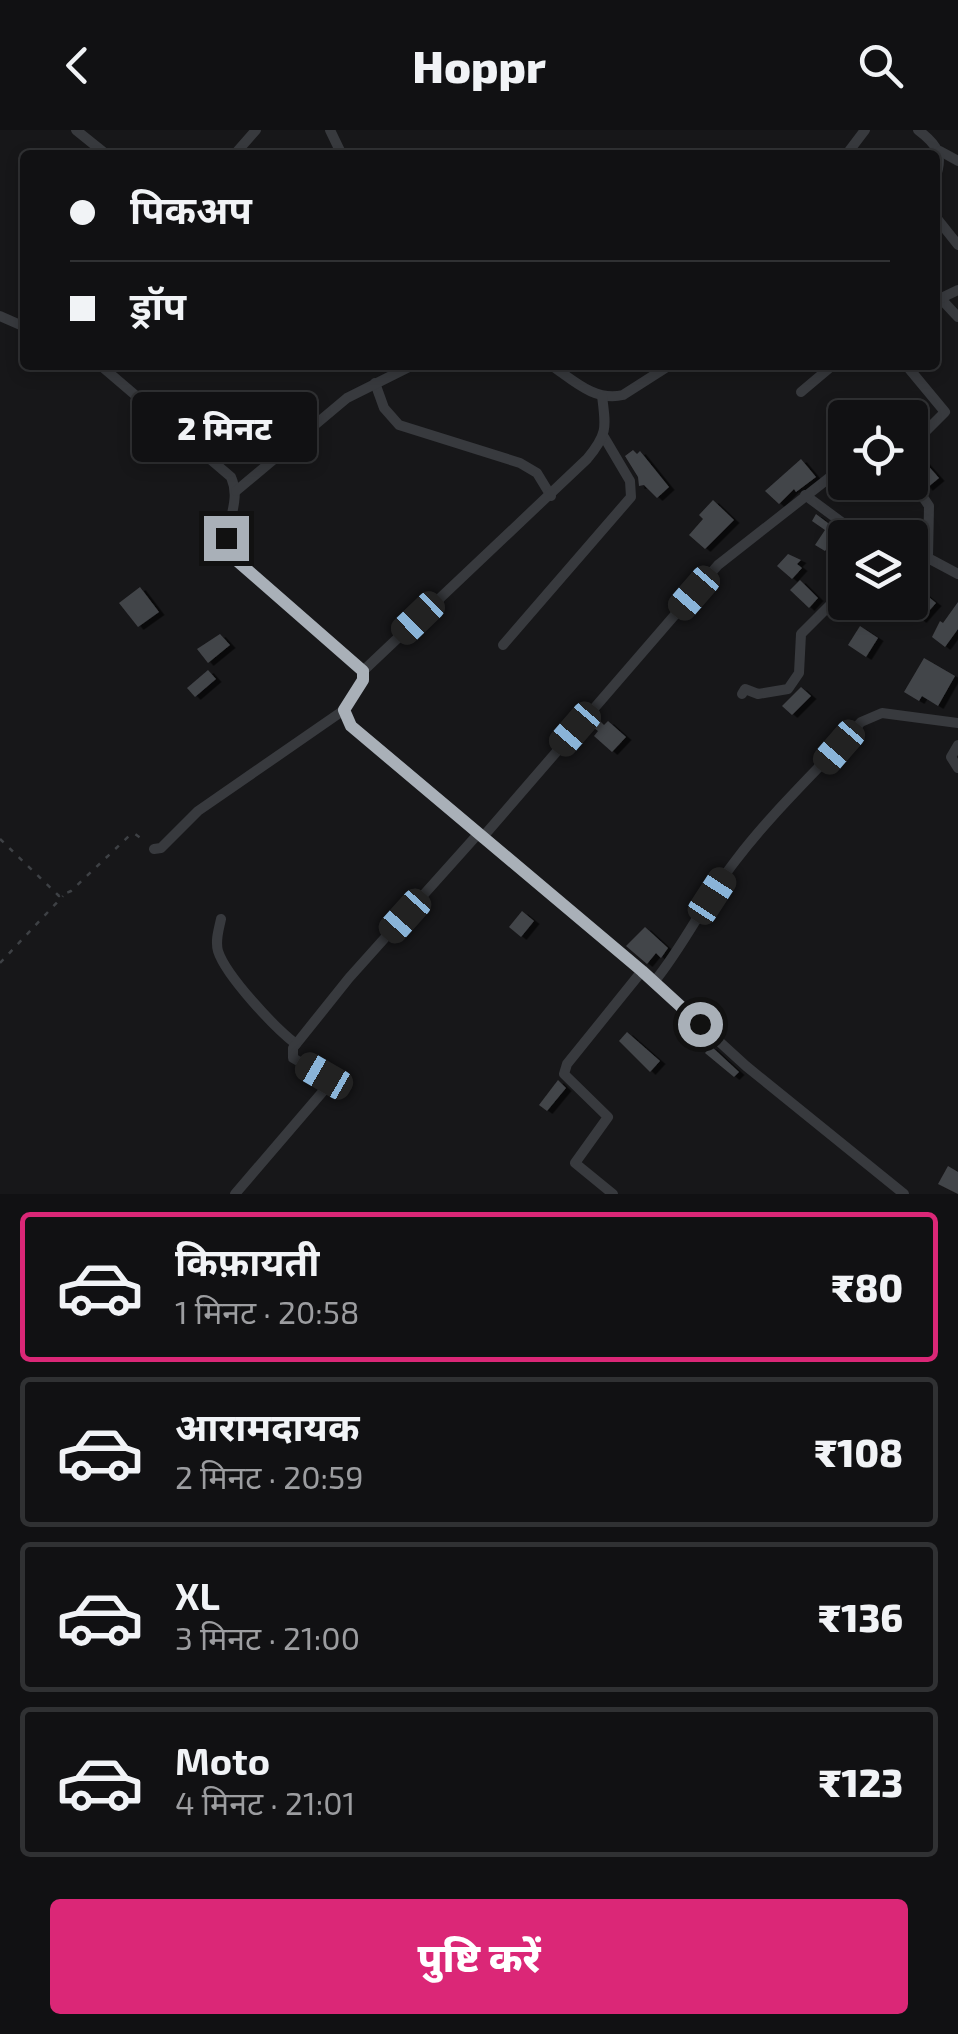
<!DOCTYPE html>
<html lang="hi">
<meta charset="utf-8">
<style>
:root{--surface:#111113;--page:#1e1f21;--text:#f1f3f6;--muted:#9c9da0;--line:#303133;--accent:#db2777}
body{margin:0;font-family:"Exo 2","Noto Sans Devanagari",sans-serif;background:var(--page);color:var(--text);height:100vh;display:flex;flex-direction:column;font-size:38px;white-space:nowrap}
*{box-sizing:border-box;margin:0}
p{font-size:32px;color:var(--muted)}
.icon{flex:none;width:55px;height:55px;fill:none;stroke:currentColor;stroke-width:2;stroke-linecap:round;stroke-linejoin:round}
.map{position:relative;height:1064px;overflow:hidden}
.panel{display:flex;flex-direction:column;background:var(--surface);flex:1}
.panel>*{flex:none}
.banner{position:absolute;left:20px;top:20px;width:920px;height:220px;border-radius:10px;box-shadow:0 5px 15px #0003,0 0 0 2px var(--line);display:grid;align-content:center;height:220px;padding:0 50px;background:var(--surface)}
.tools{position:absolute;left:828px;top:270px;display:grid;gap:20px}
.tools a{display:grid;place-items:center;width:100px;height:100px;border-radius:10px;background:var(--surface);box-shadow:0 5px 15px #0003,0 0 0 2px var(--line);font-size:50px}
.end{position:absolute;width:45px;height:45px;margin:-22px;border:12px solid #a9b0b8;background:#111;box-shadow:0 0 0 5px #111}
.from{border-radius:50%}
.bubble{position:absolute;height:70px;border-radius:10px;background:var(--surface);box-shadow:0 5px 15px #0003,0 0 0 2px var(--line);font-size:32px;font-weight:800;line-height:70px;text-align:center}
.car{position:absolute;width:30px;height:60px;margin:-30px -15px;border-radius:12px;box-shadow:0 0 8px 2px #0007;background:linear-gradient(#222 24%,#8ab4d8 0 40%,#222 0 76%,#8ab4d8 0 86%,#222 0)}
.banner b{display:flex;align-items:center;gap:35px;height:95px;font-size:38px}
.banner b+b{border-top:2px solid var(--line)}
.banner i{width:25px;height:25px;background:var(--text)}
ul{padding:18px 0 0;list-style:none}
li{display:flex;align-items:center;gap:30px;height:150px;margin:0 20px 15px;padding:0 30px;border:5px solid var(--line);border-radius:10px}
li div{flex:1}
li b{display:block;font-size:38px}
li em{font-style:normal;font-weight:800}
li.active{border-color:var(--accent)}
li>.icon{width:90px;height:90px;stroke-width:1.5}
.cta{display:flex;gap:20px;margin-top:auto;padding:20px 50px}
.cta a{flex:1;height:115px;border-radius:10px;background:var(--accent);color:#fff;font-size:40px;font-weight:800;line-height:115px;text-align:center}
header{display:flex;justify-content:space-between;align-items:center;height:130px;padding:0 50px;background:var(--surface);font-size:45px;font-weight:800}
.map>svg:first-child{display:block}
.building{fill:#434549;filter:url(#shadow)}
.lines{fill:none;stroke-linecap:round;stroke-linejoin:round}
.path{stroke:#3e4145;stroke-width:2.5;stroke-dasharray:5 8;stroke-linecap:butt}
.minor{stroke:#383a3e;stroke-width:10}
.route{stroke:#a9b0b8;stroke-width:12}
</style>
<header><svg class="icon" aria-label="back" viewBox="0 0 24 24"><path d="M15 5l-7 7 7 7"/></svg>Hoppr<svg class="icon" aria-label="search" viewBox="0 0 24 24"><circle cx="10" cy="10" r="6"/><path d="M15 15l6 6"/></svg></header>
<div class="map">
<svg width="958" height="1064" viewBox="0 0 958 1064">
<defs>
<filter id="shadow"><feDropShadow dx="5.5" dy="3" stdDeviation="0" flood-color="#0009"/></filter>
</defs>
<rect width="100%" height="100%" fill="#171719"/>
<g class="building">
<polygon points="633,320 637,324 640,321 669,357 657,368 644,355 639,356 638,347 625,326"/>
<polygon points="917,323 939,348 927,358 917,342 910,339 910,326"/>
<polygon points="801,329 816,347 796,362 794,359 779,374 765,361"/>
<polygon points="713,370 734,390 705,419 689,405 703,389 699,385"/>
<polygon points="816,384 845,406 845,415 834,408 825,421 815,415 825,400 812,391"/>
<polygon points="788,424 801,430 797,434 802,438 792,449 777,436"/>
<polygon points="800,450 818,468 809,478 790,460"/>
<polygon points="140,457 159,482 138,497 119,473"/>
<polygon points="924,463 936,473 921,490 909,480"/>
<polygon points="958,472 958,499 945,517 932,507 940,491 943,493"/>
<polygon points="860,496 878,508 866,527 848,515"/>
<polygon points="220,504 230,515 208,533 197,519"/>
<polygon points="924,528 955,546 938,576 922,566 919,571 904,562"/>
<polygon points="208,540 216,549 195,567 187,558"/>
<polygon points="801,557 811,566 792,585 782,576"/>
<polygon points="600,591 604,595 608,591 626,607 612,622 594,606 598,601 594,598"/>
<polygon points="522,781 534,791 521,807 509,797"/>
<polygon points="645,797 668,818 661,828 656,823 647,834 626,816"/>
<polygon points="627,902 660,931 650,942 619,911"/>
<polygon points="711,916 739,942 734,947 705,923"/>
<polygon points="558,950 566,958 547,981 539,975"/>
<polygon points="948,1036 958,1042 958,1064 938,1054"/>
</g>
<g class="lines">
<g class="path">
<polyline points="0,709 59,766 71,761 130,705 135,704 145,711"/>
<polyline points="0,833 63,766"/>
</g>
<g class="minor">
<polyline points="76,0 107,25"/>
<polyline points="330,0 342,25"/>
<path d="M 918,0 C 938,15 944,25 935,49"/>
<polyline points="940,21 958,31"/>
<polyline points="234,25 256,0"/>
<polyline points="846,25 865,0"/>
<polyline points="935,86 958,115"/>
<polyline points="942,170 958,187"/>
<polyline points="935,171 958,160"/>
<polyline points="0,186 25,197"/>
<path d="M 100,235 L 231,347 C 244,377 217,398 235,429 L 363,541 L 363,551 L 344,580 L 351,595 L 642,841 L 746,936 L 904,1064"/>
<path d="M 551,235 C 573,250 595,272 623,265 L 670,235"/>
<polyline points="906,235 945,282 910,317"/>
<polyline points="375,253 384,278 399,295 520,333 537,343 551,366"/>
<polyline points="801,262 833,235"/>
<polyline points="910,348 929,376 928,428"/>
<polyline points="236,361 347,268 413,235"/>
<polyline points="805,365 863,408"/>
<polyline points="910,432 928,428 958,444"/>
<polyline points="503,515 631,367 630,351 604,307"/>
<path d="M 363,541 L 587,329 C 608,304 606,297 602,266"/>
<polyline points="742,564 745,559 758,564 788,559 799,543 801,504 845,460"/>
<polyline points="958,615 951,627 958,638"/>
<polyline points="482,708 718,435 834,344 845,332"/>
<polyline points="154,719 161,718 198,681 344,580"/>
<path d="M 221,789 C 219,799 215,810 218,821 C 226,846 275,898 296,914"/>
<path d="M 654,852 C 685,814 706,768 736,730 C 773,681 820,638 861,592 L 882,583 L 958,593"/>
<polyline points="235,1064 325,959 324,946 293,928 293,918 349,848 478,704"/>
<polyline points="613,1064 575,1033 608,987 564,944 567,934 642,841"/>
</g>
</g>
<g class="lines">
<polyline class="route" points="226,408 235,429 363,541 363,550 344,580 351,596 642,841 700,894"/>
</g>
</svg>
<div class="tools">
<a><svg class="icon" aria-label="locate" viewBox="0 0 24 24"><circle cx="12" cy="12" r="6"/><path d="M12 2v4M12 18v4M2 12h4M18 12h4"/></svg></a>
<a><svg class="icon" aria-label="layers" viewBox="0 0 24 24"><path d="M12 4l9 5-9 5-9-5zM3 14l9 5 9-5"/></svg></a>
</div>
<i class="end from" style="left:700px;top:894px"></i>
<i class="end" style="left:226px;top:408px"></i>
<div class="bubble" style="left:132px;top:262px;width:185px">2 मिनट</div>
<i class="car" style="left:694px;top:463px;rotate:221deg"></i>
<i class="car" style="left:418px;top:488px;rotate:226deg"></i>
<i class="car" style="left:575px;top:599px;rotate:221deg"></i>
<i class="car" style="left:839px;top:617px;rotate:221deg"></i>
<i class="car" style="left:712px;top:766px;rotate:33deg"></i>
<i class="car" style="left:405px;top:786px;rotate:222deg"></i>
<i class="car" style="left:324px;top:946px;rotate:300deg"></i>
<div class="banner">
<b><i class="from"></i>पिकअप</b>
<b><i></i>ड्रॉप</b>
</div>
</div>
<section class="panel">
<ul>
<li class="active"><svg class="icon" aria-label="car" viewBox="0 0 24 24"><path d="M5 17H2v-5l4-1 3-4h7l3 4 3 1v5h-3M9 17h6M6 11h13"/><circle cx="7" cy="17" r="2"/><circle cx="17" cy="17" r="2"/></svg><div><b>किफ़ायती</b><p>1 मिनट · 20:58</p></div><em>₹80</em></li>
<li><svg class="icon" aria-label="car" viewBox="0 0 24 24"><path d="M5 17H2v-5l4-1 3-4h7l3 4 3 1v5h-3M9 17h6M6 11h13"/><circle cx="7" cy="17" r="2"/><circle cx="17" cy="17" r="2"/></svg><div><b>आरामदायक</b><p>2 मिनट · 20:59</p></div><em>₹108</em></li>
<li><svg class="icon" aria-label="car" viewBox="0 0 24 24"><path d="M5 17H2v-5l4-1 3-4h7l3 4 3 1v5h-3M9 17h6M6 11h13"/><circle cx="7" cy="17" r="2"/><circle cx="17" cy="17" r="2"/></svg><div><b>XL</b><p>3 मिनट · 21:00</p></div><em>₹136</em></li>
<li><svg class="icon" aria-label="car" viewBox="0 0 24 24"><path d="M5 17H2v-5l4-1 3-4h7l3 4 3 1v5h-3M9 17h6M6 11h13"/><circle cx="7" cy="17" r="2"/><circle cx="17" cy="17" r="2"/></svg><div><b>Moto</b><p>4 मिनट · 21:01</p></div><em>₹123</em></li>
</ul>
<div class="cta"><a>पुष्टि करें</a></div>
</section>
